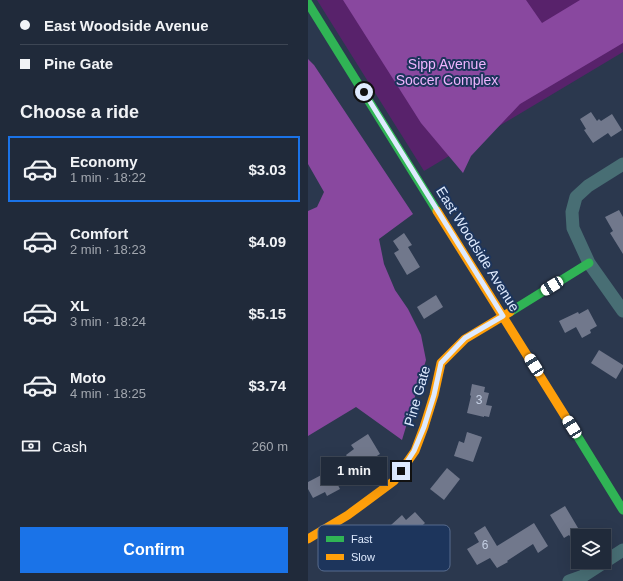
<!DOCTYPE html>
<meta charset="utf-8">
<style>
:root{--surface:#202a3a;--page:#283242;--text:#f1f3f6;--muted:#a2a7af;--line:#3d4654;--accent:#1a73e8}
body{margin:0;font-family:Helvetica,sans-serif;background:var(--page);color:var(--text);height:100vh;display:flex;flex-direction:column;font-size:15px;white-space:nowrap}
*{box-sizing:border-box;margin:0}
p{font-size:13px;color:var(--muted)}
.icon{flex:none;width:22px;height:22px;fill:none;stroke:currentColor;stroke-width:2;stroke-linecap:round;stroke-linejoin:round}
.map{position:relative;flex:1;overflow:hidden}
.details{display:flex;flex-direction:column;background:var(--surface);width:308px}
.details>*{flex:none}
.top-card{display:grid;align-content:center;height:88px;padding:0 20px;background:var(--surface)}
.tools{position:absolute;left:263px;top:529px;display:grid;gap:8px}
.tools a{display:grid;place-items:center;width:40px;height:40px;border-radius:0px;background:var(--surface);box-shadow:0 4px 16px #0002,0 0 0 1px var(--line);font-size:20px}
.end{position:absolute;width:18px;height:18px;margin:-9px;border:5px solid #deeafe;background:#111;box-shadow:0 0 0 2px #111}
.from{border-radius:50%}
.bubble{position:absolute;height:28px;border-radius:0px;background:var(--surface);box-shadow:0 4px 16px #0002,0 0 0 1px var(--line);font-size:13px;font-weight:700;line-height:28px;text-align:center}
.car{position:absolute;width:12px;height:24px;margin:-12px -6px;border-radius:5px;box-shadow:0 0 3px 1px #0007;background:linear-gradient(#fff 24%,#345 0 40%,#fff 0 76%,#345 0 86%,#fff 0)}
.top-card b{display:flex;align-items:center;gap:14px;height:38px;font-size:15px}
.top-card b+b{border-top:1px solid var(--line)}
.top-card i{width:10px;height:10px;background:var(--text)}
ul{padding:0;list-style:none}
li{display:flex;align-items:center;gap:12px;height:66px;margin:0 8px 6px;padding:0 12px;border:2px solid transparent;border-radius:0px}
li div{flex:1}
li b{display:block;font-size:15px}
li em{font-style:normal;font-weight:700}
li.selected{border-color:var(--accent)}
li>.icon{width:36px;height:36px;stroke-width:1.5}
h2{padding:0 20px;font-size:18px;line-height:48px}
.pay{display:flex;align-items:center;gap:10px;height:44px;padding:0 20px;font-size:15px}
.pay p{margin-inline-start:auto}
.button{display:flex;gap:8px;margin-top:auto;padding:8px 20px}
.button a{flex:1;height:46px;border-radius:0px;background:var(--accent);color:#fff;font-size:16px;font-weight:700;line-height:46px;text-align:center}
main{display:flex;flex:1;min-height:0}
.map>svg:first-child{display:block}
.green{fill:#58226b}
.forest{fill:#89489f}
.building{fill:#71788c}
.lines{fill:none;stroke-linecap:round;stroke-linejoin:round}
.street{stroke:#486e74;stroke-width:13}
.fast{stroke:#30b455;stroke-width:9}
.slow{stroke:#ff9f0a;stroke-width:9}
.route{stroke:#deeafe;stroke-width:5}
.labels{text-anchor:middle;stroke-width:4;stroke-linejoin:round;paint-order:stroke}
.number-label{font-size:12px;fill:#c3cee2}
.park-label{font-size:14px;fill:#efb4fe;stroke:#1d355c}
.street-label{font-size:14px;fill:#deeafe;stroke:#1d355c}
.key{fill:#1d355c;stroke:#576b8d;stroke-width:1}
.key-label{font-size:11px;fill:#deeafe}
</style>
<main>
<section class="details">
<div class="top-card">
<b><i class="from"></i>East Woodside Avenue</b>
<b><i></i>Pine Gate</b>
</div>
<h2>Choose a ride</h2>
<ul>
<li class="selected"><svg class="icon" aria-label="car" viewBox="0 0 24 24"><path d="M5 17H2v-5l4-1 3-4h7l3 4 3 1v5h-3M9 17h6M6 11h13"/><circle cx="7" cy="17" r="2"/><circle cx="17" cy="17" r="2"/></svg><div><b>Economy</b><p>1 min · 18:22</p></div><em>$3.03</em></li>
<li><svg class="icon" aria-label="car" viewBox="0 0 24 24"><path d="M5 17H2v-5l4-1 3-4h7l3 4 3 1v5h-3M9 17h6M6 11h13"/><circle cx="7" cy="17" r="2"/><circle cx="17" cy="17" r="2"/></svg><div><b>Comfort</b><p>2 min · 18:23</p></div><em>$4.09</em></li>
<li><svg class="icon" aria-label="car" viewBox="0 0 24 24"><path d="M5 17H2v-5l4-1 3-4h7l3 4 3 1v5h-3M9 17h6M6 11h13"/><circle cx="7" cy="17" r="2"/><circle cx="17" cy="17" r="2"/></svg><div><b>XL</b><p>3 min · 18:24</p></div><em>$5.15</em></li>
<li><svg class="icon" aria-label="car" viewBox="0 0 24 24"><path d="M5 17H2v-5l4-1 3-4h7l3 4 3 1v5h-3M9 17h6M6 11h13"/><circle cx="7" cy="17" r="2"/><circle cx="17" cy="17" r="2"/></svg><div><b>Moto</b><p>4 min · 18:25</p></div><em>$3.74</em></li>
</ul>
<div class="pay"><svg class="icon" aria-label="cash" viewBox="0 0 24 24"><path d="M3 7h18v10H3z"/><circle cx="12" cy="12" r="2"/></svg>Cash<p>260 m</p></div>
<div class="button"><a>Confirm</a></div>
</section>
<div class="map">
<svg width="315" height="581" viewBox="0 0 315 581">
<rect width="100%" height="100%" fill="#2b384e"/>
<polygon class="green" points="9,0 315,0 315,52 116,171"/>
<g class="forest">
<polygon points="35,0 218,0 234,23 272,0 315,0 315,43 212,104 163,156 155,173 113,123"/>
<polygon points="0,59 6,65 105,214 71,239 76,264 87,290 100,309 113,335 118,360 94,440 48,407 0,436 0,211 9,207 16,192 0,164"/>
</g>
<g class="building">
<polygon points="283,112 289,121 291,119 293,121 304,114 314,130 303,137 300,133 285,143 276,130 278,129 272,119"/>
<polygon points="311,210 315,217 315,254 302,233 305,231 297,217"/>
<polygon points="96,233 104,245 100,247 112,267 99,275 86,253 91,250 85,241"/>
<polygon points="128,295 135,307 116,319 109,307"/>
<polygon points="280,309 289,326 282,330 283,333 274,338 268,327 257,333 251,321 270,312 271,314"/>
<polygon points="291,350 315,365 315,367 308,379 283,363"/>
<polygon points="164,384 177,387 176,392 181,393 178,405 184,406 181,417 176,416 176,417 159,413 163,396 162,395"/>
<polygon points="159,432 174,437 165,462 146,456 151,441 156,443"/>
<polygon points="60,434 72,454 51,467 50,465 47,467 38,455 46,449 43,445"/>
<polygon points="139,468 152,479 136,500 122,489"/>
<polygon points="21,471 23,475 24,474 32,489 19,496 17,492 5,498 0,489 0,482"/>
<polygon points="257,506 273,533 264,539 261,535 256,538 242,515"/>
<polygon points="107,512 117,523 97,541 83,525 94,515 98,520"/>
<polygon points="226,523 240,546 230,553 225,544 199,561 200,562 189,568 182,558 169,565 159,549 171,542 166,533 177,526 189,546"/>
</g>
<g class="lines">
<g class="street">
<polyline points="315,164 280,186 268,197 264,212 265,228 281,263 315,311"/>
<polyline points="261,581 275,576 315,550"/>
</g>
<g class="fast">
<polyline points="0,3 129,211"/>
<polyline points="202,312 281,263"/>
<polyline points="257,416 315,510"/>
</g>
<g class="slow">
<polyline points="129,211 257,416"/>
<polyline points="0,539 40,515 86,481 107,451 116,427 126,395 133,363 157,339 202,312"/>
</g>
</g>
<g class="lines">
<polyline class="route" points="56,92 195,316 157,338 133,363 126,395 116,427 106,451 93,471"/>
</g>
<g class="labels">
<g class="number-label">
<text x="171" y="404">3</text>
<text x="177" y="549">6</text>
</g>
<g class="park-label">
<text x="139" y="69">Sipp Avenue<tspan x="139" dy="16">Soccer Complex</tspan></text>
</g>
<g class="street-label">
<text transform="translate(170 249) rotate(58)" y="5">East Woodside Avenue</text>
<text transform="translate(109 396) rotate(-74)" y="5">Pine Gate</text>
</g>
</g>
<rect x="10" y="525" width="132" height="46" rx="6" class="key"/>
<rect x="18" y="536" width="18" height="6" fill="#30b455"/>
<rect x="18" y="554" width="18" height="6" fill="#ff9f0a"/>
<g class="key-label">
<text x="43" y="543">Fast</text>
<text x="43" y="561">Slow</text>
</g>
</svg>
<div class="tools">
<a><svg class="icon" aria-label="layers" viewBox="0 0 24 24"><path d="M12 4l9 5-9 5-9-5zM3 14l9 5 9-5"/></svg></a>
</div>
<i class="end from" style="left:56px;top:92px"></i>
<i class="end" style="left:93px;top:471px"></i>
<div class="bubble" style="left:13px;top:457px;width:66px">1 min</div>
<i class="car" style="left:244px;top:286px;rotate:238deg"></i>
<i class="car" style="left:226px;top:365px;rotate:328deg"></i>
<i class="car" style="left:264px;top:427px;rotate:328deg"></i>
</div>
</main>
